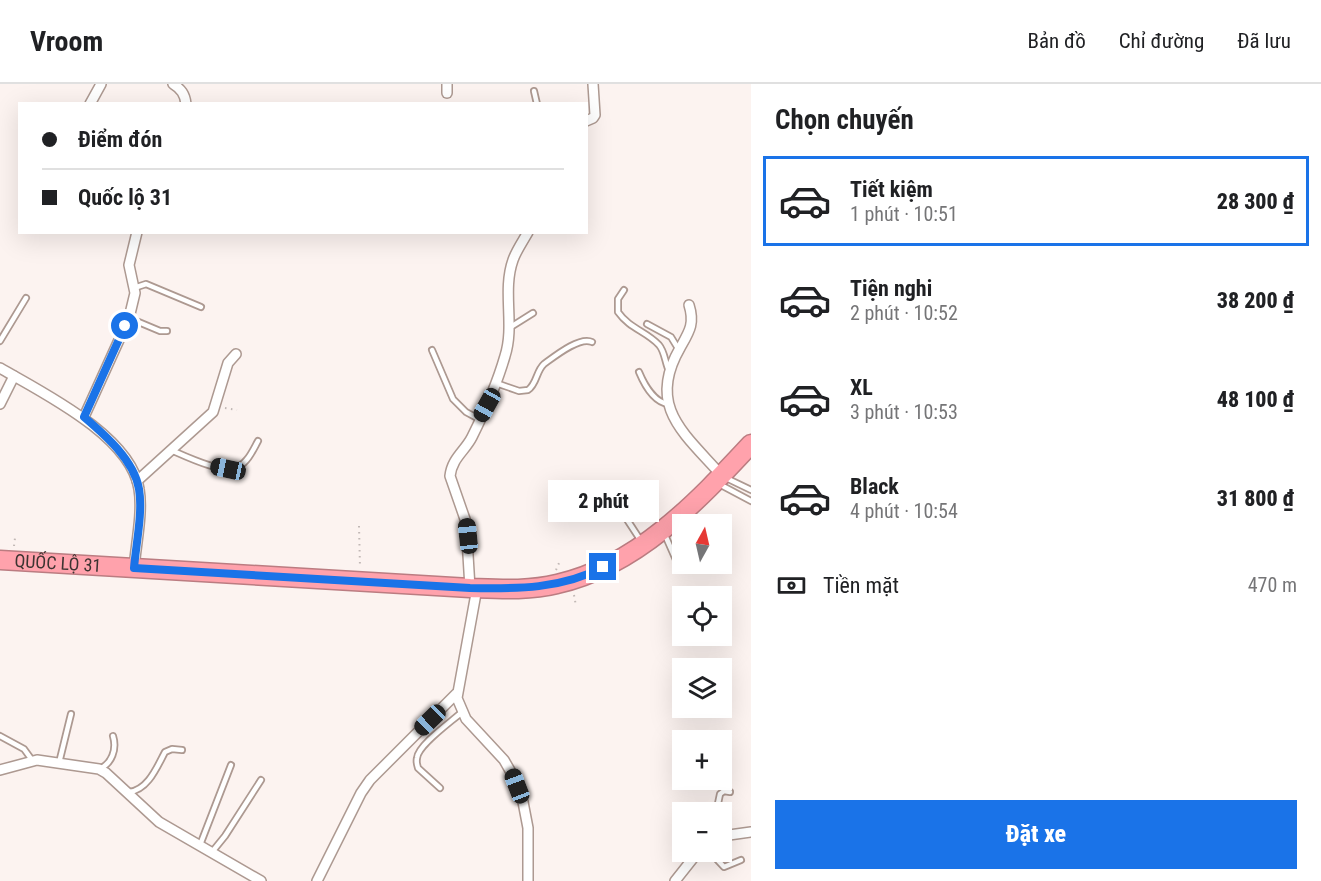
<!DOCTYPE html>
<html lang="vi">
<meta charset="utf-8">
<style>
:root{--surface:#fff;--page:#f6f6f6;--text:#202124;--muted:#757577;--line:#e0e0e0;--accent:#1a73e8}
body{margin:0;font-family:"Roboto Condensed",sans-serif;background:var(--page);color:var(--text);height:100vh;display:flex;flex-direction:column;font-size:22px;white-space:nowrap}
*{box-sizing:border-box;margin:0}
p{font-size:20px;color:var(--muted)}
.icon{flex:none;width:33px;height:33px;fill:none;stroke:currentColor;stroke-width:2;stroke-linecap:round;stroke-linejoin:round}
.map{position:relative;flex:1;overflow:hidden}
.panel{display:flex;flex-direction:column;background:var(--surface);width:570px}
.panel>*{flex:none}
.banner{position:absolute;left:18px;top:18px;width:570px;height:132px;border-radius:0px;box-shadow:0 6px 24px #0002;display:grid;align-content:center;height:132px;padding:0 24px;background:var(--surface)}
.needle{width:39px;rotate:8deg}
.tools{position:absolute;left:672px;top:430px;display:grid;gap:12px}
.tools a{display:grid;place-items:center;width:60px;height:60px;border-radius:0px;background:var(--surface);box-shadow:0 6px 24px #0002;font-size:30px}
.end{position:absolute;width:27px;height:27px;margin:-14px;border:8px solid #1a73e8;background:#fff;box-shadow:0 0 0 3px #fff}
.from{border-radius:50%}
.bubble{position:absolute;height:42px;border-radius:0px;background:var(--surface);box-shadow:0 6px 24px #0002;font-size:20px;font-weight:800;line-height:42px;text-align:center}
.car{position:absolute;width:18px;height:36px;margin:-18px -9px;border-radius:8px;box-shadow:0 0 4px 2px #0007;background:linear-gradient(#222 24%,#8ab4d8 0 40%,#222 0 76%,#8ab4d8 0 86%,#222 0)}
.banner b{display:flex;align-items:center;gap:21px;height:57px;font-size:22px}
.banner b+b{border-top:2px solid var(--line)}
.banner i{width:15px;height:15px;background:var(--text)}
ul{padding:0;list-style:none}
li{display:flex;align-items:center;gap:18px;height:90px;margin:0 12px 9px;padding:0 12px;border:3px solid transparent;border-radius:0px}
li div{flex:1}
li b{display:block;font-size:22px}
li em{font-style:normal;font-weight:800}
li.selected{border-color:var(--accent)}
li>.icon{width:54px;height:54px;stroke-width:1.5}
h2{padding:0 24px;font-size:27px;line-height:72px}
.pay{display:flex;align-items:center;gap:15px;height:66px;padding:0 24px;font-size:22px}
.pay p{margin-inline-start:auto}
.cta{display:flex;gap:12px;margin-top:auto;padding:12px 24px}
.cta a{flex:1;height:69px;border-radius:0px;background:var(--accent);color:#fff;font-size:24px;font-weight:800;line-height:69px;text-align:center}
header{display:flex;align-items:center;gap:36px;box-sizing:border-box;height:84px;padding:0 30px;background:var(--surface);border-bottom:2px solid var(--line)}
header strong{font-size:28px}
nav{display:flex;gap:33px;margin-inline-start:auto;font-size:21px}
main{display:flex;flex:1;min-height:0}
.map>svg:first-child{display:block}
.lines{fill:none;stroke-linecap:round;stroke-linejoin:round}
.lane-casing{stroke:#ad9991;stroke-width:8}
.street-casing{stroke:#ad9991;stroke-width:12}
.highway-casing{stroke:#bb7c81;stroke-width:21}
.path{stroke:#c1b8b5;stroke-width:2;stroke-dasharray:1.5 4.5;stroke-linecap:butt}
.lane{stroke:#fff;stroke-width:4.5}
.street{stroke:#fff;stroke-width:9}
.highway{stroke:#ffa2ac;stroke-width:18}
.route{stroke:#1a73e8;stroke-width:8}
.labels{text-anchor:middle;stroke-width:5;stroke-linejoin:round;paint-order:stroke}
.street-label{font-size:18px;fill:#3d3431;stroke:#fff}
</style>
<header>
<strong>Vroom</strong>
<nav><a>Bản đồ</a><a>Chỉ đường</a><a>Đã lưu</a></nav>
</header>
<main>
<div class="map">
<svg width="751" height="797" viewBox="0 0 751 797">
<rect width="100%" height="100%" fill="#fcf3f0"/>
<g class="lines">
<g class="lane-casing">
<g id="lane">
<polyline points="534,7 537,20"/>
<polyline points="134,204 146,200 201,223"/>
<path d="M 624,206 L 618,215 L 618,228 C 630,245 646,247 659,261 C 665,268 665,279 669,287"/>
<polyline points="129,234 160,247 167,247"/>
<polyline points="647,240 671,253 679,266"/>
<polyline points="509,244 533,229"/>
<polyline points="0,257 26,214"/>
<polyline points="432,266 453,315 466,328 479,335"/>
<path d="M 639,288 C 644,300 654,318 668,320"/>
<path d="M 496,299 L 519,307 L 528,306 C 537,300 536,287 544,280 C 555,272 580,252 592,258"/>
<path d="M 171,366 C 185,372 224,391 238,383 C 248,378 253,366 258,357"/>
<polyline points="724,393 751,406"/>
<polyline points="719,400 751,417"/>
<polyline points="626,434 641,457"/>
<polyline points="665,451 676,476"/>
<polyline points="0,652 24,665 32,676"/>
<polyline points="59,679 71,630"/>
<path d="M 99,685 C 112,680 117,665 113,652"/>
<path d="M 440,704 L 418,684 C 417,681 416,678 417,674 C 418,661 451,638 462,628"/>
<path d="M 129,708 C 148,706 157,683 165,668 L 172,665 L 182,666"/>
<polyline points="716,729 720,710 724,707 730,708"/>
<polyline points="200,761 231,681"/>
<polyline points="212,768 225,752 261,696"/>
<polyline points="710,768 724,783 741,776"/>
</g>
</g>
<g class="street-casing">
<g id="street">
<path d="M 173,0 C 181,5 185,10 186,20"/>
<polyline points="447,9 447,0"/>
<polyline points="90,20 101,0"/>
<polyline points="586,37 593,34 595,31 593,0"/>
<path d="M 689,221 C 695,240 689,248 680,264 C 646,323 685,350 722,392"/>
<path d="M 0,284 C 43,309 131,352 139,405 C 143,428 136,460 134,484"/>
<polyline points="0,320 14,292"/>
<polyline points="84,333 129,234 135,209 129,181 137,148"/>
<polyline points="137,397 213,328 228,279 236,270"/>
<path d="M 470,504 L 466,438 L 450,392 C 452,374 465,367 472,353 C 485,327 497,300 505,272 C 515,241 502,207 513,176 C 516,167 523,157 528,148"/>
<polyline points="477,504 457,614 466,635 504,676 512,690 523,718 528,744 528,797"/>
<polyline points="0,686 37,676 99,685 106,689 159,738 261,797"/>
<polyline points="722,752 751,748"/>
<polyline points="317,797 361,709 370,696 456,610"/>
<polyline points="675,797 698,768"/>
</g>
</g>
<g class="highway-casing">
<g id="highway">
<path id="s1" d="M 0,476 L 470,504 C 499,505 529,507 557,500 C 637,482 697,418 751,360"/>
</g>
</g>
<g class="path">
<polyline points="225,324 237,326"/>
<polyline points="359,442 360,483"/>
<polyline points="14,462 15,454"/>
<polyline points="556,486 559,479"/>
<polyline points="574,511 576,522"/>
</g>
<use href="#lane" class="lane"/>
<use href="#street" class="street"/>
<use href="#highway" class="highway"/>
</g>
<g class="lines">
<path class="route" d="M 125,242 L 84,333 C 105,351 134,376 139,405 C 143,428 136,460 134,484 L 470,504 C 517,505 562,505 603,483"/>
</g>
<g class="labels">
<g class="street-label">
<text dy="6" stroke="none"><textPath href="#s1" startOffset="58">QUỐC LỘ 31</textPath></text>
</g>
</g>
</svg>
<div class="tools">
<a><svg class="needle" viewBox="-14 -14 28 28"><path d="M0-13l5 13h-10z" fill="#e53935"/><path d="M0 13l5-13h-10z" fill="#757577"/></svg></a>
<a><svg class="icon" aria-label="locate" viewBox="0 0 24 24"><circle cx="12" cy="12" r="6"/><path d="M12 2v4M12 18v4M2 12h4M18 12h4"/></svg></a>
<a><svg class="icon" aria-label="layers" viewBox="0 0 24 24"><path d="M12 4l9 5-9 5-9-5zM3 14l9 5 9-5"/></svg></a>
<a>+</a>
<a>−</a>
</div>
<i class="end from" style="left:125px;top:242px"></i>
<i class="end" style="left:603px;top:483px"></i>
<div class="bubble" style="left:548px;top:396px;width:111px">2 phút</div>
<i class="car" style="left:487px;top:321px;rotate:209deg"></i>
<i class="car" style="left:228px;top:385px;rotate:282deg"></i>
<i class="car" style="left:468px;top:452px;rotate:354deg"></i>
<i class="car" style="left:430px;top:636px;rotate:226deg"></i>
<i class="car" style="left:517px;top:702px;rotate:339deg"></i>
<div class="banner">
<b><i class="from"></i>Điểm đón</b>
<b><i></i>Quốc lộ 31</b>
</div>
</div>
<section class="panel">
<h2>Chọn chuyến</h2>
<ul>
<li class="selected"><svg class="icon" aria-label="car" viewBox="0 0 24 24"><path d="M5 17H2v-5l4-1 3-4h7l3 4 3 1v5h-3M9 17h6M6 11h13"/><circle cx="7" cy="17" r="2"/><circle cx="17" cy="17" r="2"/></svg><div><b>Tiết kiệm</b><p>1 phút · 10:51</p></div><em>28 300 ₫</em></li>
<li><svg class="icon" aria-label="car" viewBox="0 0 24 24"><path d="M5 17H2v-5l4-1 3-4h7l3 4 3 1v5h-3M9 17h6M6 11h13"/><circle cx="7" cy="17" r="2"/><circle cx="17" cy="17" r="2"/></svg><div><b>Tiện nghi</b><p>2 phút · 10:52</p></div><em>38 200 ₫</em></li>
<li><svg class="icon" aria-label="car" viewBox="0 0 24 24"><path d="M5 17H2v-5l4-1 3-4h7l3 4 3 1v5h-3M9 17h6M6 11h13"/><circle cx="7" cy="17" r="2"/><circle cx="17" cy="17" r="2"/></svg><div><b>XL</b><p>3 phút · 10:53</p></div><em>48 100 ₫</em></li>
<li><svg class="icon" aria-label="car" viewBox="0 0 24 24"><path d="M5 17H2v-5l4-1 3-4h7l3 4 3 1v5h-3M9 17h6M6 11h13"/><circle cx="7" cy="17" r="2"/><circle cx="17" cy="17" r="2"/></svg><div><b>Black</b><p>4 phút · 10:54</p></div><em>31 800 ₫</em></li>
</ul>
<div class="pay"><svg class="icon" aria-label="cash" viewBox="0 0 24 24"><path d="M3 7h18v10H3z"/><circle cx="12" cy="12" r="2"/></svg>Tiền mặt<p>470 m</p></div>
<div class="cta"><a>Đặt xe</a></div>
</section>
</main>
